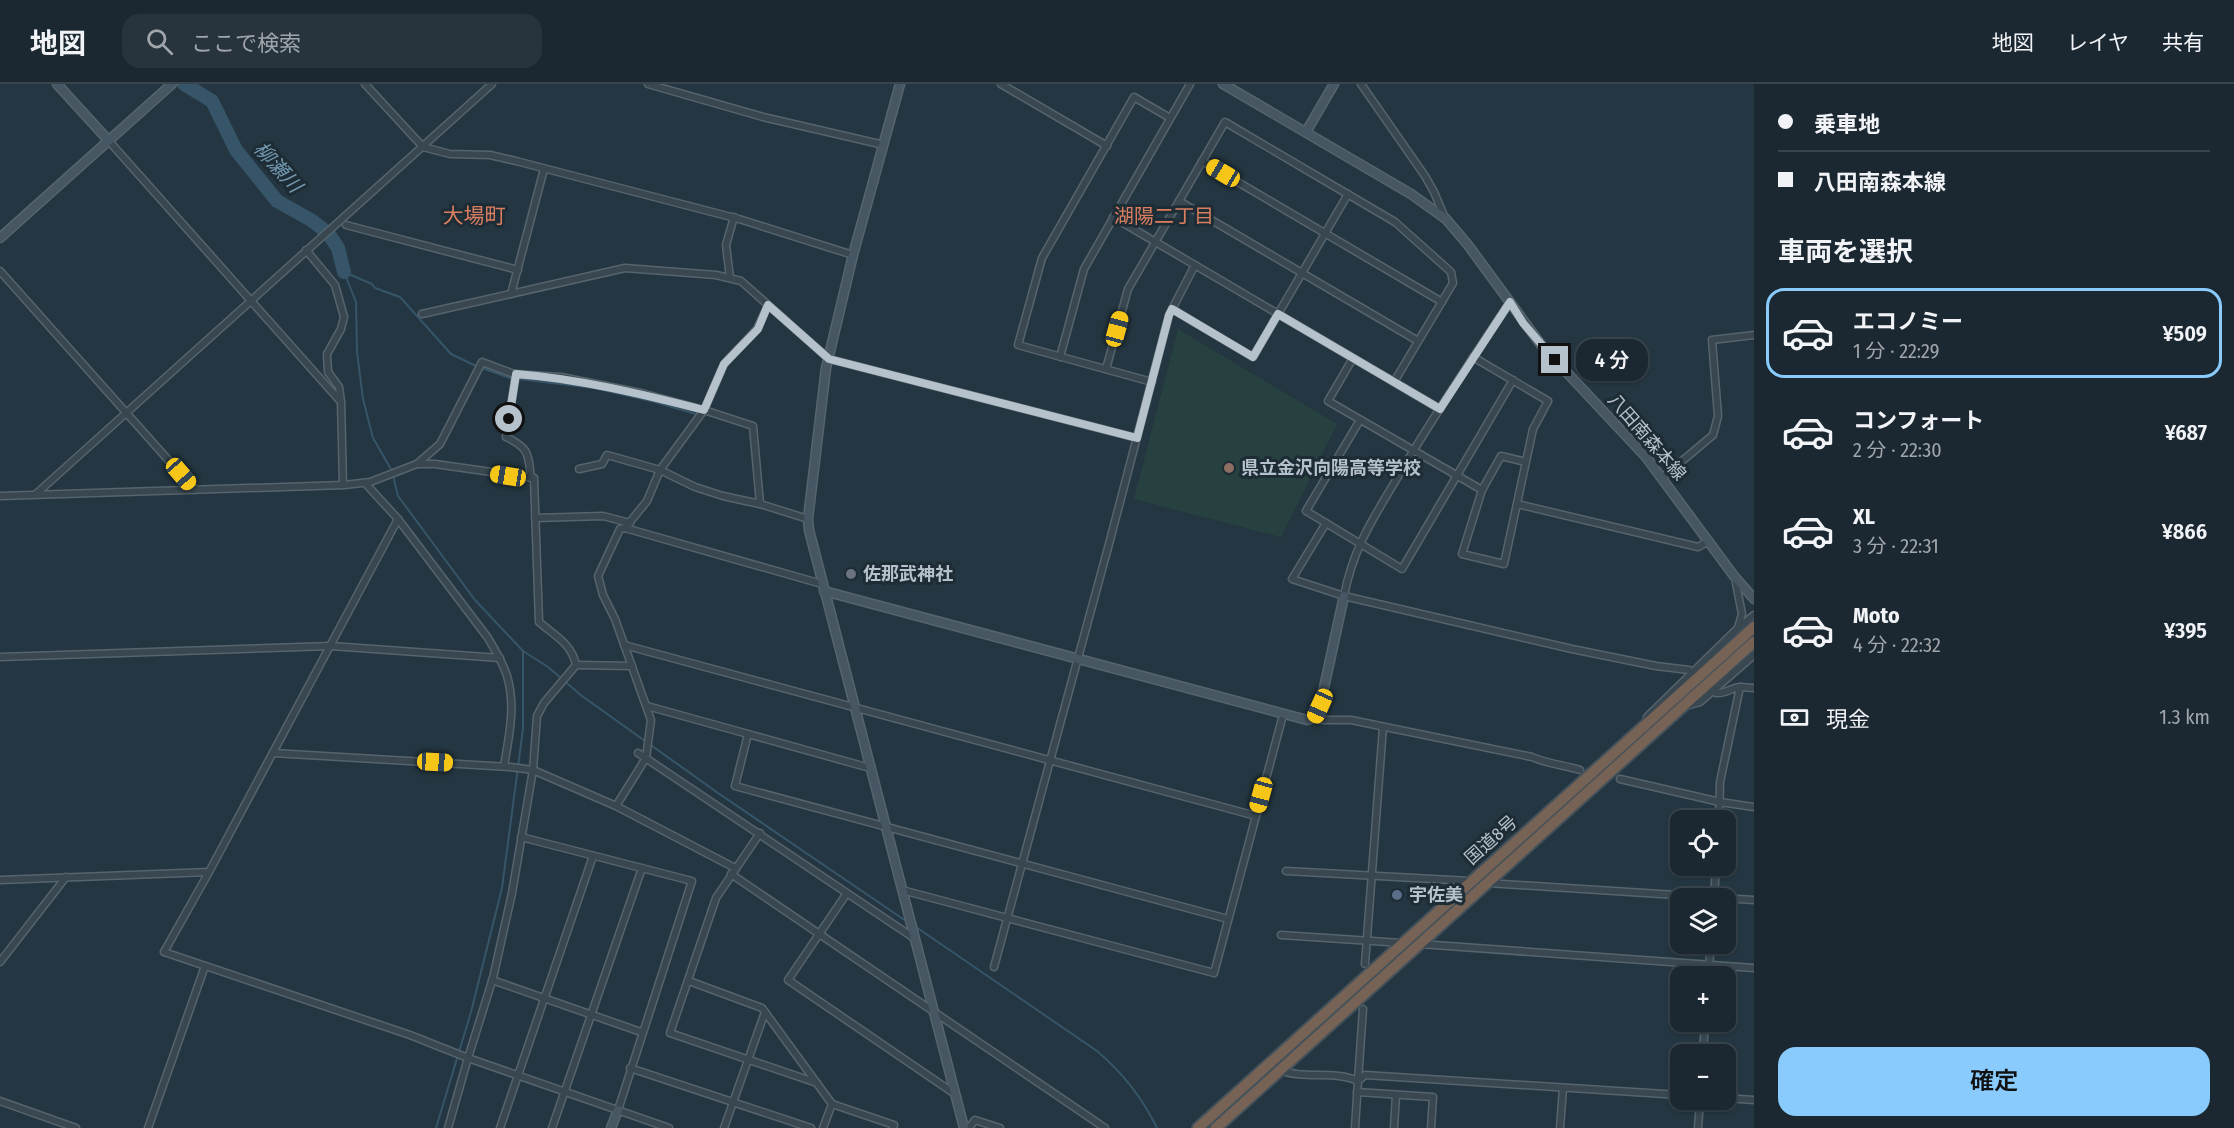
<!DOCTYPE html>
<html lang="ja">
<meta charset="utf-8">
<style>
:root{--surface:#1b2831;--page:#28343d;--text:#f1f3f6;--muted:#a0a6ab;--line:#39444d;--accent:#88cbfc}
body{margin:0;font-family:"Fira Sans Condensed","Noto Sans JP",sans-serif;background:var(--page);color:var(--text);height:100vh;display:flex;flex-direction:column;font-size:22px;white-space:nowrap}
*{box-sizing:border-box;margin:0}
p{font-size:20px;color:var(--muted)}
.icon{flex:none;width:33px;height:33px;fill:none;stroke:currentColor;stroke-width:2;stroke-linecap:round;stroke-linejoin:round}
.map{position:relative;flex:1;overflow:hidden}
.details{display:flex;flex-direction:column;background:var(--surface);width:480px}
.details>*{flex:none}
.hud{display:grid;align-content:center;height:132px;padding:0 24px;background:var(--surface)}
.controls{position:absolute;left:1670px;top:726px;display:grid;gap:12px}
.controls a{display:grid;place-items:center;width:66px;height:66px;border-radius:12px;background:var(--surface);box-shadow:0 2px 4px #0004,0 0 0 2px var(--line);font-size:30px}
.end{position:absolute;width:27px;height:27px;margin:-14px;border:8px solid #b5c1cb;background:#111;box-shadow:0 0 0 3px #111}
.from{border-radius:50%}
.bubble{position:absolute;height:42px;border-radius:18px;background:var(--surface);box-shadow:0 2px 4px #0004,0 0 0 2px var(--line);font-size:20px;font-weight:600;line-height:42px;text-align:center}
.car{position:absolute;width:18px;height:36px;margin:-18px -9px;border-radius:8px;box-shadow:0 0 4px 2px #0007;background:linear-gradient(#f5c518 24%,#345 0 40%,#f5c518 0 76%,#345 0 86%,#f5c518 0)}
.hud b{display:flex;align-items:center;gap:21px;height:57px;font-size:22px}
.hud b+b{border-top:2px solid var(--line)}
.hud i{width:15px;height:15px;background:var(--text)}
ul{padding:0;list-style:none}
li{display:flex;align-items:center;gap:18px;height:90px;margin:0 12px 9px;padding:0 12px;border:3px solid transparent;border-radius:18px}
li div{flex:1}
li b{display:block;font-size:22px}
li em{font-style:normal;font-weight:600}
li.on{border-color:var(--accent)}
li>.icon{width:54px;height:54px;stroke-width:1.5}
h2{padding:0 24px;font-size:27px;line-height:72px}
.pay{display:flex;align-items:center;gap:15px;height:66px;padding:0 24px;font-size:22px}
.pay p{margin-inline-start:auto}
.cta{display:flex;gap:12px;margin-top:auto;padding:12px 24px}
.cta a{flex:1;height:69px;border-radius:18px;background:var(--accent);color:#111;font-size:24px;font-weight:600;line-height:69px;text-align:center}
header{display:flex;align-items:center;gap:36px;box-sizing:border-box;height:84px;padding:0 30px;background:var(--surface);border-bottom:2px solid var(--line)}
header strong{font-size:28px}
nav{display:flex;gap:33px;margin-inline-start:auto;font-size:21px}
.search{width:420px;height:54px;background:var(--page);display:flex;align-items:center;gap:15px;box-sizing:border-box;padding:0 21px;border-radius:18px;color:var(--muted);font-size:22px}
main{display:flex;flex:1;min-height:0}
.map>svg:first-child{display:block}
.green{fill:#26413f}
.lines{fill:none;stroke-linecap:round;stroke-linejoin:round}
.stream{stroke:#375568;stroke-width:2}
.river{stroke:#375568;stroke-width:14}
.street-casing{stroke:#56646e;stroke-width:9}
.secondary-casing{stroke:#56646e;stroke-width:11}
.highway-casing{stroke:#43515b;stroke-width:14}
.street{stroke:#384750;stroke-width:6}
.secondary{stroke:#465763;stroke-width:8}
.highway{stroke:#776355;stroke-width:10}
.route{stroke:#b5c1cb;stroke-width:8}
.education-dot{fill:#8d6e63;stroke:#1d2c35;stroke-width:2}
.worship-dot{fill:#6b7280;stroke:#1d2c35;stroke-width:2}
.service-dot{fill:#5c6f8a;stroke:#1d2c35;stroke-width:2}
.labels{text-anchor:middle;stroke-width:6;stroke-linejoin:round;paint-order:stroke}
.street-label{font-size:18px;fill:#b5c1cb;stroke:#1d2c35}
.poi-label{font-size:18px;font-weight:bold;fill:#b5c1cb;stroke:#1d2c35;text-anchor:start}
.water-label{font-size:20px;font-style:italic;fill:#7398af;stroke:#1d2c35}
.neighbourhood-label{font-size:20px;fill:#da7e60;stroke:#1d2c35}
.quarter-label{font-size:21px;fill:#da7e60;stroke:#1d2c35}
</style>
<header>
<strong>地図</strong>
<div class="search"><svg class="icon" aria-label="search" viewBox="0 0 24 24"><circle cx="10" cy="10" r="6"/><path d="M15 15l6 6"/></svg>ここで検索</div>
<nav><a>地図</a><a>レイヤ</a><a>共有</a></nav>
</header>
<main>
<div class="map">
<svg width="1754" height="1044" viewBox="0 0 1754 1044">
<rect width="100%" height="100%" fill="#243641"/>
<polygon class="green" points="1178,245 1337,340 1281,453 1134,415"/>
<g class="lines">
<g class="stream">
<polyline points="344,188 356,218 357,268 363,315 373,354 392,387 398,412 475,516 523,567 548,583 582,612 718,709 906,837"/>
<polyline points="344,188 372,200 375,204 400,213 451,270 476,282 510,294 594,304 651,317 696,330"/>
<path d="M 916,843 L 1097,967 C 1123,989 1142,1013 1157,1044"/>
<polyline points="436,1044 471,928 502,804 523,645 523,567"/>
</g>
<polyline class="river" points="184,0 212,17 236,66 277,117 311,136 328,149 338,164 344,188"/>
<g class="street-casing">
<g id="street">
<polyline points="365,0 423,63 450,70 490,71 516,77 739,135 853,171"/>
<polyline points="648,0 763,33 884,61"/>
<polyline points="1001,0 1107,62"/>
<polyline points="1361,0 1425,92 1434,108 1445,134"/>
<polyline points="108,56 341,318"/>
<polyline points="1202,77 1442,218"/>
<polyline points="1179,117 1418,257"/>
<polyline points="1113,133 1440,325"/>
<polyline points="346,141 518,186"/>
<polyline points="306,166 335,201 344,233 341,245 327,270 328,288 339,303 341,318 343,401"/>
<polyline points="0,187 195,406"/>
<polyline points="730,194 726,161 734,133"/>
<polyline points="511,210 544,85"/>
<polyline points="1172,225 1253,273 1348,110"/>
<polyline points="422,230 625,184 716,191 741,197 829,275 1137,354"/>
<polyline points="1060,273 1084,185 1190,0"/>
<polyline points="1473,273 1548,317 1533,345 1504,480 1462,470 1482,406 1501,372 1526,378"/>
<polyline points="1353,274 1328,317 1482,406"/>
<polyline points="1106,285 1128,205 1225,38 1395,138 1451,188 1453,199 1394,298"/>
<path d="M 516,290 L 506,353 C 529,364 528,369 531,394"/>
<polyline points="1152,298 1018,261 1042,174 1134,13 1170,34"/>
<polyline points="1360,336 1306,427 1402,485 1513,296"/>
<path d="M 417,380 L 435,380 L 534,394 L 539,538 C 554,551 572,560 576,581 L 544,619 L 537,632 L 533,686 L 512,809 L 493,894 L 468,974 L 669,1044"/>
<polyline points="579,385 602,380 607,371 660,386 695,403 723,412 760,420"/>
<polyline points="1663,393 1713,351 1718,332 1712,256 1754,251"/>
<path d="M 365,399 L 398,435 L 488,554 C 495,566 503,579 507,592 C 516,621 509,653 504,682"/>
<polyline points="36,410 492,0"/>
<polyline points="0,412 344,401 370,398 417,380 440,360 482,278 514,290 561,293 641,309 704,326 753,342 760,420 808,435"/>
<polyline points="1517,420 1698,463 1709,457"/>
<polyline points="535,434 603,432 630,439"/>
<polyline points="398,435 209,788 164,868 410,951 468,974 448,1044"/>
<polyline points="1326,439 1292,495 1344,512 1572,565 1656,582 1689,586"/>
<polyline points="625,444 822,500"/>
<path d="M 1344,512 C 1353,465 1372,436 1396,396 C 1431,335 1471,277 1510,218"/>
<polyline points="1738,544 1754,531"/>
<polyline points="624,561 1256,732"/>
<polyline points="0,573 331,562 500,574"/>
<polyline points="576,581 632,582"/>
<polyline points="1740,603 1754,604"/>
<path d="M 1716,609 C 1725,610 1731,604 1740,603 L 1720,698 L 1719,736"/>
<polyline points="647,622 748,650"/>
<polyline points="1686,622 1700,618 1754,571"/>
<polyline points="1647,633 1738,544 1742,530 1735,494"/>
<path d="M 1314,634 L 1324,636 L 1351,636 L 1532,673 C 1548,680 1564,681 1580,686"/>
<polyline points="273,669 510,683 533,686 616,722 735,784"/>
<polyline points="638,669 914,854"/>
<polyline points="870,684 748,650 735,702 1228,835"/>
<polyline points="1620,695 1720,718 1754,723"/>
<polyline points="616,722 646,674 651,636 615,535 603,511 598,492 620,445 625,444 647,417 660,386 704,326 724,280 757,245 768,221"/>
<polyline points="760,749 716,814 670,949 817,999"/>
<polyline points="521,753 692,797 618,1026"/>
<polyline points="1286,787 1470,797"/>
<polyline points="731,790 1105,1044"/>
<polyline points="0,796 209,788"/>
<polyline points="1488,799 1754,816"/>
<polyline points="902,806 1214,889 1283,631"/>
<polyline points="847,809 788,896 955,1010"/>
<polyline points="1714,814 1716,782"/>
<polyline points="1281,851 1402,859"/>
<polyline points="1420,860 1754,884"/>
<polyline points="0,878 66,793"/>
<polyline points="1365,880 1383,643"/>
<polyline points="994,883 1109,460 1169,231 1195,181"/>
<polyline points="1708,892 1711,860"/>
<polyline points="492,896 641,948"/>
<polyline points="689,897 762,924 832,1020 823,1044"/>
<polyline points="1703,970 1705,938"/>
<polyline points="630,984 811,1044"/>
<path d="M 1280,986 C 1305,996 1334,986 1358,997 L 1355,1044"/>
<polyline points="1358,996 1363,925"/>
<polyline points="1358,997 1365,991 1680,1011"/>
<polyline points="1357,1008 1433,1013 1431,1044"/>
<polyline points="1725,1014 1754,1016"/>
<polyline points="0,1017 76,1044"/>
<polyline points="832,1020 894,1041 893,1044"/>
<polyline points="148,1044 205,882"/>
<polyline points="500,1044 593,772"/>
<polyline points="552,1044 642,784"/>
<polyline points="724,1044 765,928"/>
<polyline points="969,1044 975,1036 1000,1044"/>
<polyline points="1394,1044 1396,1011"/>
<polyline points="1560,1044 1563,1004"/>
<polyline points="1698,1044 1700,1016"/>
</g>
</g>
<g class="secondary-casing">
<g id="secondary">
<polyline points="57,0 108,56"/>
<polyline points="900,0 853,171 826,284 808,435 809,446 964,1044"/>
<polyline points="1223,0 1411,110 1446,135 1468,161 1542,262 1646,373 1734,492 1754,515"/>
<polyline points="1306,48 1334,0"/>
<polyline points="0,154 172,0"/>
<polyline points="824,507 1307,636 1314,634 1320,622 1344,512"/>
<polyline points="611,1044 618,1026"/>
</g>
</g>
<g class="highway-casing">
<g id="highway">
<polyline points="1198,1044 1754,543"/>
<polyline points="1216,1044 1754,558"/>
</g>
</g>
<use href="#street" class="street"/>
<use href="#secondary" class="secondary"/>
<use href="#highway" class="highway"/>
</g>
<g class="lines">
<path class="route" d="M 509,335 L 516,290 C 580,295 642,310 704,326 L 724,280 L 758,245 L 768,221 L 829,275 L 1137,354 L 1169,231 L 1172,225 L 1253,273 L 1278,230 L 1440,325 L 1510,218 L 1523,239 L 1555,276"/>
</g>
<circle class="education-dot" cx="1229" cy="384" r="6"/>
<circle class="worship-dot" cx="851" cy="490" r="6"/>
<circle class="service-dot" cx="1397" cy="811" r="6"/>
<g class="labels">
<g class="street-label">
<text transform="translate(1647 353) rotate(49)" y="6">八田南森本線</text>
<text transform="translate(1491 756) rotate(-42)" y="6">国道8号</text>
</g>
<g class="poi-label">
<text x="1241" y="390">県立金沢向陽高等学校</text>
<text x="863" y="496">佐那武神社</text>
<text x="1409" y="817">宇佐美</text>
</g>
<g class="water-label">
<text transform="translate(278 83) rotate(48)" y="7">柳瀬川</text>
</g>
<g class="neighbourhood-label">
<text x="1164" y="139">湖陽二丁目</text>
</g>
<g class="quarter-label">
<text x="474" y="139">大場町</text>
</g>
</g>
</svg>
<div class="controls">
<a><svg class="icon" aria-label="locate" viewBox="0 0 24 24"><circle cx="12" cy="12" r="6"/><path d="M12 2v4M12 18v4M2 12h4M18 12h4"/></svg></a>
<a><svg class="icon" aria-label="layers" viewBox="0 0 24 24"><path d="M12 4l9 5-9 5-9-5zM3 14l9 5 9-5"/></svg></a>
<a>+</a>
<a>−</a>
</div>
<i class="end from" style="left:509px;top:335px"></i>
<i class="end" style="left:1555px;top:276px"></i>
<div class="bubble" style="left:1576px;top:255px;width:72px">4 分</div>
<i class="car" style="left:1223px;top:89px;rotate:301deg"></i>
<i class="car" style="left:1117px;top:245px;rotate:15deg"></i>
<i class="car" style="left:181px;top:390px;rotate:139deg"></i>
<i class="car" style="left:508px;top:392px;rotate:279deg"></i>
<i class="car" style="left:1320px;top:622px;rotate:204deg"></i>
<i class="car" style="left:435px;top:678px;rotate:93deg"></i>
<i class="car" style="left:1261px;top:711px;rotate:195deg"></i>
</div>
<section class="details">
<div class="hud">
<b><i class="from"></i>乗車地</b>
<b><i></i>八田南森本線</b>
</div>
<h2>車両を選択</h2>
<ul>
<li class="on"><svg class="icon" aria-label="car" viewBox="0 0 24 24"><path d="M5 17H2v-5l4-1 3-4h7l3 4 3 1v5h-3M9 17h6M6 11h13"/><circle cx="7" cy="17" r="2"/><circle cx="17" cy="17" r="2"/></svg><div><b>エコノミー</b><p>1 分 · 22:29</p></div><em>¥509</em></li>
<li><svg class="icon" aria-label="car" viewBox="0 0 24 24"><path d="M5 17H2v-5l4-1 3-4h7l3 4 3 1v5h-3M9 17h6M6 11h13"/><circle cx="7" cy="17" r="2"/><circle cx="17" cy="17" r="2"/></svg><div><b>コンフォート</b><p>2 分 · 22:30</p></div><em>¥687</em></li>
<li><svg class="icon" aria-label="car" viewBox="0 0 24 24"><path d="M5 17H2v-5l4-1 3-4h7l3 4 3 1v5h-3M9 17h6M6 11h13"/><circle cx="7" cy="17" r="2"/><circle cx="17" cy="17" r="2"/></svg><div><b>XL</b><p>3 分 · 22:31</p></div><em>¥866</em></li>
<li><svg class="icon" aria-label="car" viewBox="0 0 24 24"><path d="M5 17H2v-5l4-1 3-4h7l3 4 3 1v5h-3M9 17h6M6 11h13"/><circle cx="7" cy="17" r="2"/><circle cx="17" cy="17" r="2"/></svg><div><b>Moto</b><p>4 分 · 22:32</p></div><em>¥395</em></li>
</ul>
<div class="pay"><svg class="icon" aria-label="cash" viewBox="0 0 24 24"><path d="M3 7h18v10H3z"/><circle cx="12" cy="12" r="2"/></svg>現金<p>1.3 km</p></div>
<div class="cta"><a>確定</a></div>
</section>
</main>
